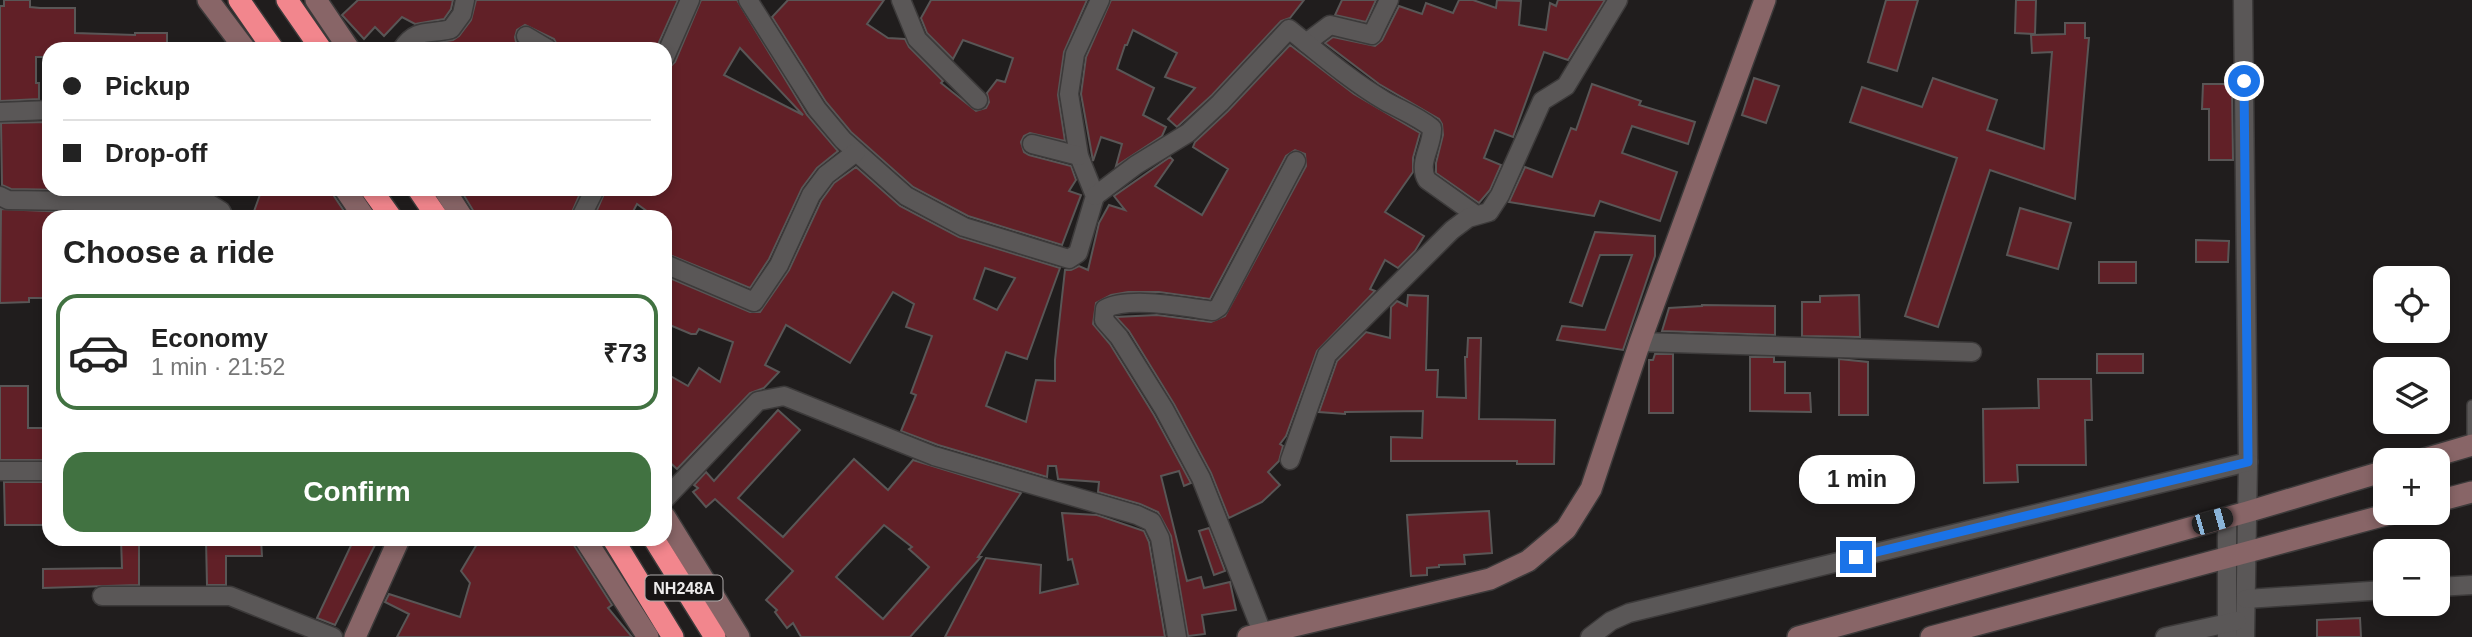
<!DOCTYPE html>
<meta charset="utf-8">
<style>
:root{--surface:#fff;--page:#f2f2f2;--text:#222;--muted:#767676;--line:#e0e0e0;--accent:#417241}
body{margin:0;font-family:Arial,sans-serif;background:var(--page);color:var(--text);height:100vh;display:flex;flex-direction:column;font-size:26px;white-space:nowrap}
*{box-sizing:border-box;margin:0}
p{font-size:23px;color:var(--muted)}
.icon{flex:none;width:38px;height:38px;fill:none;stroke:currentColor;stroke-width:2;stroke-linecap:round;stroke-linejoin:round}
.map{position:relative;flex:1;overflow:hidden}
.details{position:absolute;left:42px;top:210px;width:630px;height:336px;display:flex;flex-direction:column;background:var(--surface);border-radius:21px;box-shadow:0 4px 10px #0003}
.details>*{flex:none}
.hud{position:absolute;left:42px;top:42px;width:630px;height:154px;border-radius:21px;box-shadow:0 4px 10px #0003;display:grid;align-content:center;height:154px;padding:0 21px;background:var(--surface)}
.fabs{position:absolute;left:2373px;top:266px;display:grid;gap:14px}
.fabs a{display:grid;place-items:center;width:77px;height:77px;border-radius:14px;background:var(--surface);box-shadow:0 4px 10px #0003;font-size:35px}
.end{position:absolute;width:32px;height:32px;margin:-16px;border:9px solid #1a73e8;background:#fff;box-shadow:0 0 0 4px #fff}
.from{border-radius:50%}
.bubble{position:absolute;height:49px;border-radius:21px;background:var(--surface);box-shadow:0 4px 10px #0003;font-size:23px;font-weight:600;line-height:49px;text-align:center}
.car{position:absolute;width:21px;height:42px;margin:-21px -10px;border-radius:9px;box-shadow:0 0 5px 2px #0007;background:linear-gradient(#222 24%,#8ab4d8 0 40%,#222 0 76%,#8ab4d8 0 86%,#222 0)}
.hud b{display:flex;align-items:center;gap:24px;height:66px;font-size:26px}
.hud b+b{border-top:2px solid var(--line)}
.hud i{width:18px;height:18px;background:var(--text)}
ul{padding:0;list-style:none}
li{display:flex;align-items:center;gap:21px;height:116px;margin:0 14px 10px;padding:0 7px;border:4px solid transparent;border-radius:21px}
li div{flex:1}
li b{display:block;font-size:26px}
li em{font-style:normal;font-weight:600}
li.on{border-color:var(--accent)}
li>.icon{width:63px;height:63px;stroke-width:1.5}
h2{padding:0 21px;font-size:32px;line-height:84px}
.button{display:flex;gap:14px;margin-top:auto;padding:14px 21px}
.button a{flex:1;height:80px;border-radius:21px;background:var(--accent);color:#fff;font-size:28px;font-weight:600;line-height:80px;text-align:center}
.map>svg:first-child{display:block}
.building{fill:#612027;stroke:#595656;stroke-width:2;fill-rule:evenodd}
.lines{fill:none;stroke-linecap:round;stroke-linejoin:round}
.lane-casing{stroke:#3c3a3a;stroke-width:12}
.street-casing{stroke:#3c3a3a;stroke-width:21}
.secondary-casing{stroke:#3c3a3a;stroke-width:24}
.highway-casing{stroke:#3c3a3a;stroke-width:24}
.lane{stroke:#5a5757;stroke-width:9}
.street{stroke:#5a5757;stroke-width:18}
.secondary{stroke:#886567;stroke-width:21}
.highway{stroke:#f2868d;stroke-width:21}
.route{stroke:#1a73e8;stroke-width:9}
.labels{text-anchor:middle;stroke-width:7;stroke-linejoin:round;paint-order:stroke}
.shield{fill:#171414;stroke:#adaaaa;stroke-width:2}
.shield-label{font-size:16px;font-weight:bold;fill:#edebeb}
</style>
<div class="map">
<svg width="2472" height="637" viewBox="0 0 2472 637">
<rect width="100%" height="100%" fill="#201d1d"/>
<g class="building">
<polygon points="4,0 30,0 30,7 40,8 75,8 75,33 135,35 135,33 167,33 167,49 49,49 49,57 36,57 36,83 39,83 39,99 0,101 0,6 4,6"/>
<polygon points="358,0 453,0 451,9 444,19 415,24 402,17 384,36 375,27 364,39 342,15"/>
<polygon points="476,0 678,0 656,49 559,49 554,39 525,25 517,30 515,37 516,42 526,49 418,49 422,45 453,40 459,36 471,20"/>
<path d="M 701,0 L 737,0 L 807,115 L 838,151 L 817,168 L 802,188 L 769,259 L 750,288 L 665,253 L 665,217 L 655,217 L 637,204 L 630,217 L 594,217 L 606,189 L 665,189 L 665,68 L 671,66 L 675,62 ZM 740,48 L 803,115 L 724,75 Z"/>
<polygon points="788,0 884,0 867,24 888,38 905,39 909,47 943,81 941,83 976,111 986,108 989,102 987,93 997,80 1005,82 1013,58 963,40 953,59 927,33 921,18 931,0 1087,0 1064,52 1058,95 1065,141 1030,133 1024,136 1021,142 1024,152 1029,155 1071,166 1076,180 1069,191 1081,195 1062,245 968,216 913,187 851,132 826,102 772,17"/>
<polygon points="1111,0 1304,0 1290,18 1281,21 1212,95 1177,127 1168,119 1195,88 1165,77 1177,53 1133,30 1127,45 1125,45 1117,69 1154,88 1143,115 1166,127 1162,136 1116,166 1122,144 1101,137 1093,161 1081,94 1086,57"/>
<polygon points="1342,0 1376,0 1366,22 1335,15"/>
<polygon points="1459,0 1473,0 1496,8 1497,0 1521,1 1519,25 1546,30 1550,3 1556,6 1558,0 1605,0 1568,60 1544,52 1513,137 1495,130 1484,158 1501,165 1490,190 1479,203 1436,173 1436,163 1443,135 1442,124 1439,119 1379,84 1325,43 1333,37 1375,46 1382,40 1399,6 1422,14 1426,3 1453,13"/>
<polygon points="1886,0 1918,0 1897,71 1868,62"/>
<polygon points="2016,0 2036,0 2035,34 2015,33"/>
<polygon points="2065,23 2085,23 2085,38 2089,38 2075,199 1990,170 1938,327 1905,316 1957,158 1850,122 1862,87 1922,107 1933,78 1959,87 1997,100 1987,130 2044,149 2052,52 2032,53 2031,35 2065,34"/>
<path d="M 1290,45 L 1354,94 L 1420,133 L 1413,158 L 1413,172 L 1385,212 L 1424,236 L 1415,251 L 1398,268 L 1385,260 L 1370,289 L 1375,291 L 1317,351 L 1286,436 L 1280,444 L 1283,446 L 1279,461 L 1268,472 L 1280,485 L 1262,502 L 1229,518 L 1211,473 L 1174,404 L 1129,331 L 1116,317 L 1157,315 L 1211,322 L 1225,316 L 1306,166 L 1305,154 L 1295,150 L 1286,156 L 1210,299 L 1159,292 L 1128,292 L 1111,295 L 1096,303 L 1093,324 L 1110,344 L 1154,415 L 1191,483 L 1184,486 L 1179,471 L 1161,476 L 1187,581 L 1201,577 L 1204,588 L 1230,582 L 1236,610 L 1202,615 L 1205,634 L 1188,636 L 1171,536 L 1158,512 L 1140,504 L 1098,492 L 1099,482 L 1058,479 L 1056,466 L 1048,466 L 1047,477 L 938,445 L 901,431 L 916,395 L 911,393 L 932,336 L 906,327 L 914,304 L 893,292 L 850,363 L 786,325 L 765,365 L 779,372 L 764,388 L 750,393 L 677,469 L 665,458 L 665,373 L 688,386 L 699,368 L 720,382 L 733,342 L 699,329 L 696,334 L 691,334 L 665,323 L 665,276 L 750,312 L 760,312 L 789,270 L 821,201 L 834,183 L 856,167 L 900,206 L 959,237 L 1060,268 L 1027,359 L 1006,352 L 986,406 L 1026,422 L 1036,380 L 1055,381 L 1055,360 L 1065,270 L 1071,270 L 1079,266 L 1088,270 L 1099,223 L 1109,205 L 1125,210 L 1114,196 L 1170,157 L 1173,160 L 1155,186 L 1202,215 L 1228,169 L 1193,147 L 1195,142 L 1228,111 ZM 985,268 L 1015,278 L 997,310 L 974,299 Z"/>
<polygon points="1754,78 1779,86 1766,123 1742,115"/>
<polygon points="1592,84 1641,101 1639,105 1695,122 1688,144 1632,126 1622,153 1677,172 1660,221 1600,201 1594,216 1509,202 1525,167 1552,177 1571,128 1576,130"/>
<polygon points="2203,84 2232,84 2233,160 2209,160 2209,109 2202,109"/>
<polygon points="49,122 49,189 68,190 11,189 2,185 1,123"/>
<polygon points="262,189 332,189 334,196 348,217 252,217"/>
<polygon points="460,189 582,189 570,217 477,217"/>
<polygon points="2020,208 2071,223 2058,269 2007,255"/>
<polygon points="1,209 68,212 68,217 49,217 49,298 29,298 29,302 0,303"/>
<polygon points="1595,232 1655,236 1655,256 1623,350 1557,340 1562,326 1605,330 1632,255 1600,255 1582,306 1570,302"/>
<polygon points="2196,240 2229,241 2228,262 2196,262"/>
<rect x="2099" y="262" width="37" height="21"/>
<polygon points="1408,295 1428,296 1426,370 1438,370 1437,397 1466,398 1465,357 1467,357 1468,338 1481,338 1479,419 1555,420 1554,464 1517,464 1517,461 1391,461 1391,437 1422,438 1423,411 1345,412 1345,414 1319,412 1337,361 1366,332 1390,338 1391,307 1397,301 1407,306"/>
<polygon points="1859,295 1860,337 1802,336 1802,302 1820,302 1820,296"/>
<polygon points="1702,305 1775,306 1775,335 1662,331 1669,308 1702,306"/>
<polygon points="1655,354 1673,354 1673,413 1649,413 1649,360 1653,360"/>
<rect x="2097" y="354" width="46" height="19"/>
<polygon points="1750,357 1774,357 1774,362 1785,362 1785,393 1810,393 1811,412 1750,411"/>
<polygon points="1839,359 1868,362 1868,415 1839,415"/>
<polygon points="2038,379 2091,379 2092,420 2085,420 2086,465 2017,465 2018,482 1984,483 1983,409 2039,408"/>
<polygon points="0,386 28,386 28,428 45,428 45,460 0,460"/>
<path d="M 778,410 L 800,430 L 738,498 L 783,537 L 854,459 L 888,490 L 913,460 L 1021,493 L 978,557 L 981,557 L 910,637 L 801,637 L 793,623 L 787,628 L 775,612 L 777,610 L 766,600 L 793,571 L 715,499 L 706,507 L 693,492 L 698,488 L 694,485 L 706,472 L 714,481 ZM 884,525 L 912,547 L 909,549 L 929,567 L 883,619 L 836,577 Z"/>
<polygon points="4,482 43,482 43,525 5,525"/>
<polygon points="1489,511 1492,553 1464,555 1465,564 1439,565 1439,567 1427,568 1427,575 1411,576 1407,515"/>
<polygon points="1062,513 1097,515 1144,531 1149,542 1165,637 945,637 986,558 1041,565 1040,593 1078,584 1072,559 1068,560"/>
<polygon points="1209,528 1225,571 1214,575 1199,531"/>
<polygon points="121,539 139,539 139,585 43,588 43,569 122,568"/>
<polygon points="206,539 261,539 262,556 226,556 226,585 207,585"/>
<polygon points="354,539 378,539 335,625 317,618"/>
<polygon points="480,539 570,539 612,605 608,608 632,637 397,637 409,614 385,602 389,594 460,617 470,583 461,571"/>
<polygon points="2360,618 2361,637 2317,637 2317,620"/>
</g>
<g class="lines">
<g class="lane-casing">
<polyline id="lane" points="2472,405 2472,439"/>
</g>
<g class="street-casing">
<g id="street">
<polyline points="748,0 817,109 843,140 906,196 964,227 1069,259 1078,253 1095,196 1079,156 1069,94 1075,54 1100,0"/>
<polyline points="901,0 917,39 978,100"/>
<polyline points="2243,0 2248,462 2245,637"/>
<polyline points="526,36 548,49"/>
<polyline points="1306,43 1330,25 1372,35 1389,0"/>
<path d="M 402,49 C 416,27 430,35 451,29 L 462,14 L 465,0"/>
<polyline points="665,57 690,0"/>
<polyline points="0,112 49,110"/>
<polyline points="1032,144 1079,156"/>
<polyline points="0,196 8,200 208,203 221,211 224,217"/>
<path d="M 1095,196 L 1136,165 L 1188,133 L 1220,103 L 1289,29 C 1320,54 1351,81 1385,101 C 1401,110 1417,116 1432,128 C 1433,146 1417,163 1427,180 L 1476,215"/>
<polyline points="581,217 595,189"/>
<polyline points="665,264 754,302 779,265 811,195 826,175 856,152"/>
<polyline points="1640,342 1972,352"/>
<polyline points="1290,460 1327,355 1452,230 1468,218 1489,212 1500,195 1542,101 1566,86 1618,0"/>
<polyline points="0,471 49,471"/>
<polyline points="665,499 758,401 784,396 934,456 1137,515 1152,522 1160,538 1177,637"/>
<polyline points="2227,517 2227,637"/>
<polyline points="2438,587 2472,585"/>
<polyline points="102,596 230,596 333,637"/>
<polyline points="2246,599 2385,590"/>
<path d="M 1264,637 L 1201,478 L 1164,409 L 1119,337 L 1104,320 L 1105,309 C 1129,296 1185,307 1213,311 L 1219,307 L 1296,161"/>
<polyline points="1590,637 1611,621 1629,613 2248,462"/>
<polyline points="2165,637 2237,621"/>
</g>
</g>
<g class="secondary-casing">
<g id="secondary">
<polyline points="208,0 245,49"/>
<polyline points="316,0 349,49"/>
<polyline points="345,189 364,217"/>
<polyline points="444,189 462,217"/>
<polyline points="2421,460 2472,445"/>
<polyline points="2438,501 2472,492"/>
<polyline points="665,517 739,637"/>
<polyline points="585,539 648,637"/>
<polyline points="355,637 399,539"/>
<polyline points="1248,637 1490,579 1528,561 1566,529 1591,489 1640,342 1765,0"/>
<polyline points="1798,637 2247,512 2385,471"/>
<polyline points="1931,637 2393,513"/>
</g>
</g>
<g class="highway-casing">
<g id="highway">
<polyline points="239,0 273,49"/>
<polyline points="287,0 321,49"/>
<polyline points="371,189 391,217"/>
<polyline points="418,189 437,217"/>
<polyline points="613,539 673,637"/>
<polyline points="654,539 715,637"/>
</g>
</g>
<use href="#lane" class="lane"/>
<use href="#street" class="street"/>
<use href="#secondary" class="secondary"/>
<use href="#highway" class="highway"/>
</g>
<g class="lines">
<polyline class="route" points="1856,557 2248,462 2244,81"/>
</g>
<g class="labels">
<rect class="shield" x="645.5" y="575.5" width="77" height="25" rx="5"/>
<g class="shield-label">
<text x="684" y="594">NH248A</text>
</g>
</g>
</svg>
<div class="fabs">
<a><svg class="icon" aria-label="locate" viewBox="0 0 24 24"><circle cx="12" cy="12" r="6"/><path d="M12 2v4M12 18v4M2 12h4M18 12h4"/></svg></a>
<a><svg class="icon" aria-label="layers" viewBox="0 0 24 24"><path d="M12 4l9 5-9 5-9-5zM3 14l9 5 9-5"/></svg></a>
<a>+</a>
<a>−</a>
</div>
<i class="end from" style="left:2244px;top:81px"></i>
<i class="end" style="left:1856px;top:557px"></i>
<div class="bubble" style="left:1799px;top:455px;width:116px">1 min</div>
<i class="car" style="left:2212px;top:521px;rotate:74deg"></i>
<div class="hud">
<b><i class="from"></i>Pickup</b>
<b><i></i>Drop-off</b>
</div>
<section class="details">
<h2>Choose a ride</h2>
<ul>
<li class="on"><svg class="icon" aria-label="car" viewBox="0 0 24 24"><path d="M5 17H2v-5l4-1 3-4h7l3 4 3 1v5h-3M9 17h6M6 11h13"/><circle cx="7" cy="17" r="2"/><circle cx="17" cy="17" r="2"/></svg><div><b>Economy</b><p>1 min · 21:52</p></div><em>₹73</em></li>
</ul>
<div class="button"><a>Confirm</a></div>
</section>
</div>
